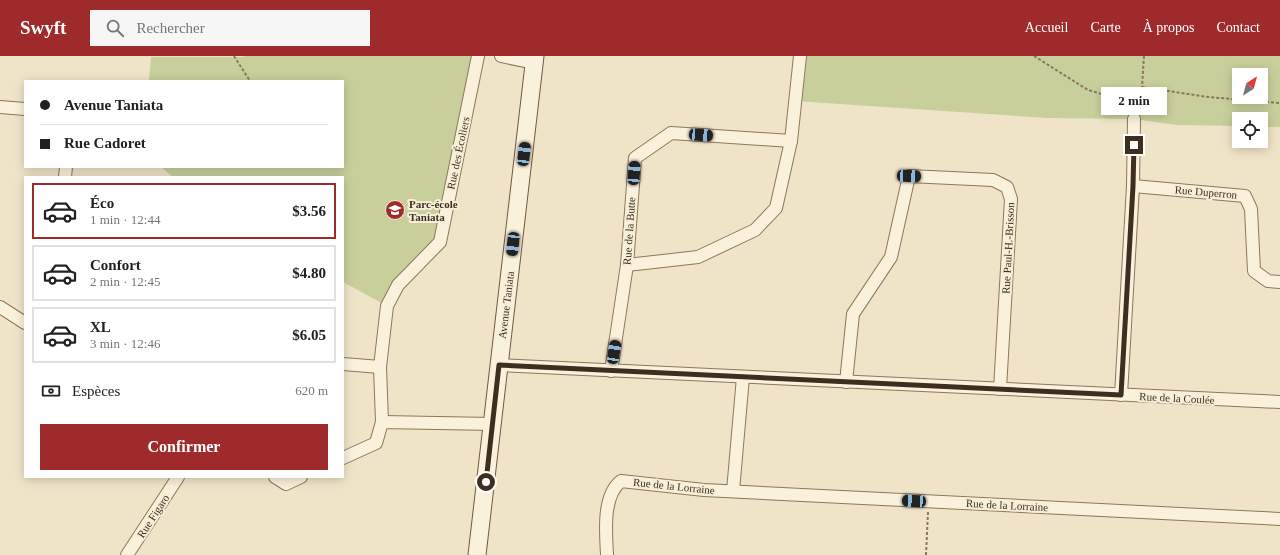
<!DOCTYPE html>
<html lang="fr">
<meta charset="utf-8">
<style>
:root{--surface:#fff;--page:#f6f6f6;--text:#202124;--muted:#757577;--line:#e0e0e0;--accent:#9e2a2b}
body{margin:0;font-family:Georgia,serif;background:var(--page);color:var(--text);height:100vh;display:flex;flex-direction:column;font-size:15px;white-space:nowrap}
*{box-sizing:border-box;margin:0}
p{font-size:13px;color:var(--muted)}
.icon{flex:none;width:22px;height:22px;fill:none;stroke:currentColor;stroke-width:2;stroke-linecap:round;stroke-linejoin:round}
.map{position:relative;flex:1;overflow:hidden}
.panel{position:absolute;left:24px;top:120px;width:320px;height:302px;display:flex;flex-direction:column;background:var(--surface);border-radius:0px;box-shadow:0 2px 10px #0003}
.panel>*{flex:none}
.hud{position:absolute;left:24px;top:24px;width:320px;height:88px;border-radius:0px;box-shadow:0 2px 10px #0003;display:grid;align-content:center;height:88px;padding:0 16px;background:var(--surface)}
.needle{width:26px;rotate:36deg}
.fabs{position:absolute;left:1232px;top:12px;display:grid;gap:8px}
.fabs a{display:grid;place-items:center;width:36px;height:36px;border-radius:0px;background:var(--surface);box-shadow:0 2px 10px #0003;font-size:20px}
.end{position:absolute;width:18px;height:18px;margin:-9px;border:5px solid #3d2e20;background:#fff;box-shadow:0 0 0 2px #fff}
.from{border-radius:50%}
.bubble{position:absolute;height:28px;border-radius:0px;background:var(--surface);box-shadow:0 2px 10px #0003;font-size:13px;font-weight:800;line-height:28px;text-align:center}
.car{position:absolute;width:12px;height:24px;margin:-12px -6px;border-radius:5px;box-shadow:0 0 3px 1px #0007;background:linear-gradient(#222 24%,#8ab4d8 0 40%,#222 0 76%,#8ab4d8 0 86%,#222 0)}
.hud b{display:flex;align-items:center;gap:14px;height:38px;font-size:15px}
.hud b+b{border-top:1px solid var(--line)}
.hud i{width:10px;height:10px;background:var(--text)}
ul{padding:7px 0 0;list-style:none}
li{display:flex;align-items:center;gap:12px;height:56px;margin:0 8px 6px;padding:0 8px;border:2px solid var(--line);border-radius:0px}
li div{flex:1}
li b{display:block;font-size:15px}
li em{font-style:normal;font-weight:800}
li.on{border-color:var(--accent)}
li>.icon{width:36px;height:36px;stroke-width:1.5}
.pay{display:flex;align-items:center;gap:10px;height:44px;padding:0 16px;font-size:15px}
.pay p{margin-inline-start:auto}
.action{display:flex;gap:8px;margin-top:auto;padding:8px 16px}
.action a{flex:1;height:46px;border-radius:0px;background:var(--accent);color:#fff;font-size:16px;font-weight:800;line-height:46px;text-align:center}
header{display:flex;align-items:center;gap:24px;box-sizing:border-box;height:56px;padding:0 20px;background:var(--accent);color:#fff}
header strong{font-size:19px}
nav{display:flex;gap:22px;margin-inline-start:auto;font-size:14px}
.search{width:280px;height:36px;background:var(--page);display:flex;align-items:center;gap:10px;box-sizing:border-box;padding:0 14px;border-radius:0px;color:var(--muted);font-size:15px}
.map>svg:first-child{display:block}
.green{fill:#c9cf9b;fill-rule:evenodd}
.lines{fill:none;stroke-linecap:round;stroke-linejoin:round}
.street-casing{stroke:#8d765c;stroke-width:14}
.secondary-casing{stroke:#6f573f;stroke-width:19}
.path{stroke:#8d765c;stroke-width:2;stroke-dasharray:3 2;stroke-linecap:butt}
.street{stroke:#faf1dc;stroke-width:12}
.secondary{stroke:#faf1dc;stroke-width:17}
.route{stroke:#3d2e20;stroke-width:5}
.labels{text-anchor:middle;stroke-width:4;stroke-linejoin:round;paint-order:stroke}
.street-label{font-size:11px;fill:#3d2e20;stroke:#f7eed8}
.poi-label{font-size:11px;font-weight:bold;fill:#3d2e20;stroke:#f7eed8;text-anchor:start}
</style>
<header>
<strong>Swyft</strong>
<div class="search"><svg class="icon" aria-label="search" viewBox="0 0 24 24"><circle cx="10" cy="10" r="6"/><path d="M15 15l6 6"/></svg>Rechercher</div>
<nav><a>Accueil</a><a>Carte</a><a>À propos</a><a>Contact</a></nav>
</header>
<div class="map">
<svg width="1280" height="499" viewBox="0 0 1280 499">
<rect width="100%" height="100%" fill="#f0e4c8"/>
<g class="green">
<polygon points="245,0 478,0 440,186 387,250 343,226 343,121 173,121 161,111 343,111 343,25 149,25 151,1 244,1"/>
<path d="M 800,0 L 1280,0 L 1280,71 L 1261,71 L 1261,63 L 1239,63 L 1239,70 L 1177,69 L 1134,63 L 1047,62 L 795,45 ZM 1239,19 L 1261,19 L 1261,41 L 1239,41 Z"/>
</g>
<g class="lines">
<g class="street-casing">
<g id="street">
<polyline points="501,0 534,7"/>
<polyline points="0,51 25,53"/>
<polyline points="65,121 66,111"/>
<polyline points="1133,130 1245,140 1251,153 1254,215 1268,225 1280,226"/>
<polyline points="627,209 698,201 755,174 776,152 791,85 800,0"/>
<polyline points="0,251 25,267"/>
<polyline points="343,308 380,311"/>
<polyline points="499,309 1280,346"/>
<polyline points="611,315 627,209 635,102 671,77 791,85"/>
<polyline points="846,326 853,258 891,201 909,120 993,124 1007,131 1011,143 1000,333"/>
<polyline points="1121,339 1133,130 1134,63"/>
<polyline points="382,366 380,311 387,250 398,229 440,186 478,0"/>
<polyline points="343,402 376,387 382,366 493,368"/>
<polyline points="275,421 286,428 301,421"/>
<polyline points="733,435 743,321"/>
<polyline points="127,499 178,421"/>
<path d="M 607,499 C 606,477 602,440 621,425 L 704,434 L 1280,463"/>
</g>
</g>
<g class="secondary-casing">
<polyline id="secondary" points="477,499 535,0"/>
</g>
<g class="path">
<polyline points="234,0 250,25"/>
<polyline points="1034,0 1088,34 1126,45 1138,46"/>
<polyline points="1142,31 1208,41 1280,47"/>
<polyline points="1136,52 1142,31 1144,0"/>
<polyline points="926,499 928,456"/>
</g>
<use href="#street" class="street"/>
<use href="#secondary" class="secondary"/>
</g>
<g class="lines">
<polyline class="route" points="486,426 499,309 1121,339 1133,130 1134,89"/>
</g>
<defs>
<g id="school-disc" transform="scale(1)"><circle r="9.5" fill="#9e2a2b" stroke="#f7eed8"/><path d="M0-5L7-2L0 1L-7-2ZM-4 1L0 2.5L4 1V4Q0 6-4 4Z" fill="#fff"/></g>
</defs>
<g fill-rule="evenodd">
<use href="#school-disc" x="395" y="154"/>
</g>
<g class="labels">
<g class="street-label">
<text transform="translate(458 97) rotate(-78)" y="4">Rue des Écoliers</text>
<text transform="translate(1206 136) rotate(5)" y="4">Rue Duperron</text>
<text transform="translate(629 175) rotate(-86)" y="4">Rue de la Butte</text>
<text transform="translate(1008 192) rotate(-87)" y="4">Rue Paul-H.-Brisson</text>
<text transform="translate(506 249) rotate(-83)" y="4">Avenue Taniata</text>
<text transform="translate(1177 342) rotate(3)" y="4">Rue de la Coulée</text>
<text transform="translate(674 430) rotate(6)" y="4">Rue de la Lorraine</text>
<text transform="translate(1007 449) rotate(3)" y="4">Rue de la Lorraine</text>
<text transform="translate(153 460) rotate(-57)" y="4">Rue Figaro</text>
</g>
<g class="poi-label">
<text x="409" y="152">Parc-école<tspan x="409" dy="13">Taniata</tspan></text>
</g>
</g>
</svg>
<div class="fabs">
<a><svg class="needle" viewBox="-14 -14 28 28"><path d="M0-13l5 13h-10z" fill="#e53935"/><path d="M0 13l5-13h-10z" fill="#757577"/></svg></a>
<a><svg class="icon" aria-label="locate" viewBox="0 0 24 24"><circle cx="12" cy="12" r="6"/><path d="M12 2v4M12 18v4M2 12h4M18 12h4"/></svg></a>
</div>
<i class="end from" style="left:486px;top:426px"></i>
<i class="end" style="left:1134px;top:89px"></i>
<div class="bubble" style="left:1101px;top:31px;width:66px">2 min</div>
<i class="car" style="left:701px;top:79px;rotate:94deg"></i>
<i class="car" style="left:524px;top:98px;rotate:7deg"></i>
<i class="car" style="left:634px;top:117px;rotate:4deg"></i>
<i class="car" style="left:909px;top:120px;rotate:92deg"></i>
<i class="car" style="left:513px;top:188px;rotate:186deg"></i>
<i class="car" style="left:614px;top:296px;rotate:9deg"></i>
<i class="car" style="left:914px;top:445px;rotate:273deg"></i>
<div class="hud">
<b><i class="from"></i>Avenue Taniata</b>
<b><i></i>Rue Cadoret</b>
</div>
<section class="panel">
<ul>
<li class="on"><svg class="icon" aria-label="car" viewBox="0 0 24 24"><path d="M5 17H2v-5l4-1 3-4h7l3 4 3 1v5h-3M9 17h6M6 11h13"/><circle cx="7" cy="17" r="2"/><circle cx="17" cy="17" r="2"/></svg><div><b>Éco</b><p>1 min · 12:44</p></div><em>$3.56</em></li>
<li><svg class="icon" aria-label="car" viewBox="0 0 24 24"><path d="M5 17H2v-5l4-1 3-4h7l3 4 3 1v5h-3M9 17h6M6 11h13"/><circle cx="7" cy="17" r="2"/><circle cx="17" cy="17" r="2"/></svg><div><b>Confort</b><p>2 min · 12:45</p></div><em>$4.80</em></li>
<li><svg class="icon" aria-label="car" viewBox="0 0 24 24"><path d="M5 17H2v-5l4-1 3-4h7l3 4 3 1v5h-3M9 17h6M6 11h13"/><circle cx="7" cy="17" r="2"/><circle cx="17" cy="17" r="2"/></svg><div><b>XL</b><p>3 min · 12:46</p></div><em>$6.05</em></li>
</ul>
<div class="pay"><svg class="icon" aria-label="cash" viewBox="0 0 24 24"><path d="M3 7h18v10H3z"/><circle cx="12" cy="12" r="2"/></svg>Espèces<p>620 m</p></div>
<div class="action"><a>Confirmer</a></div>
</section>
</div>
